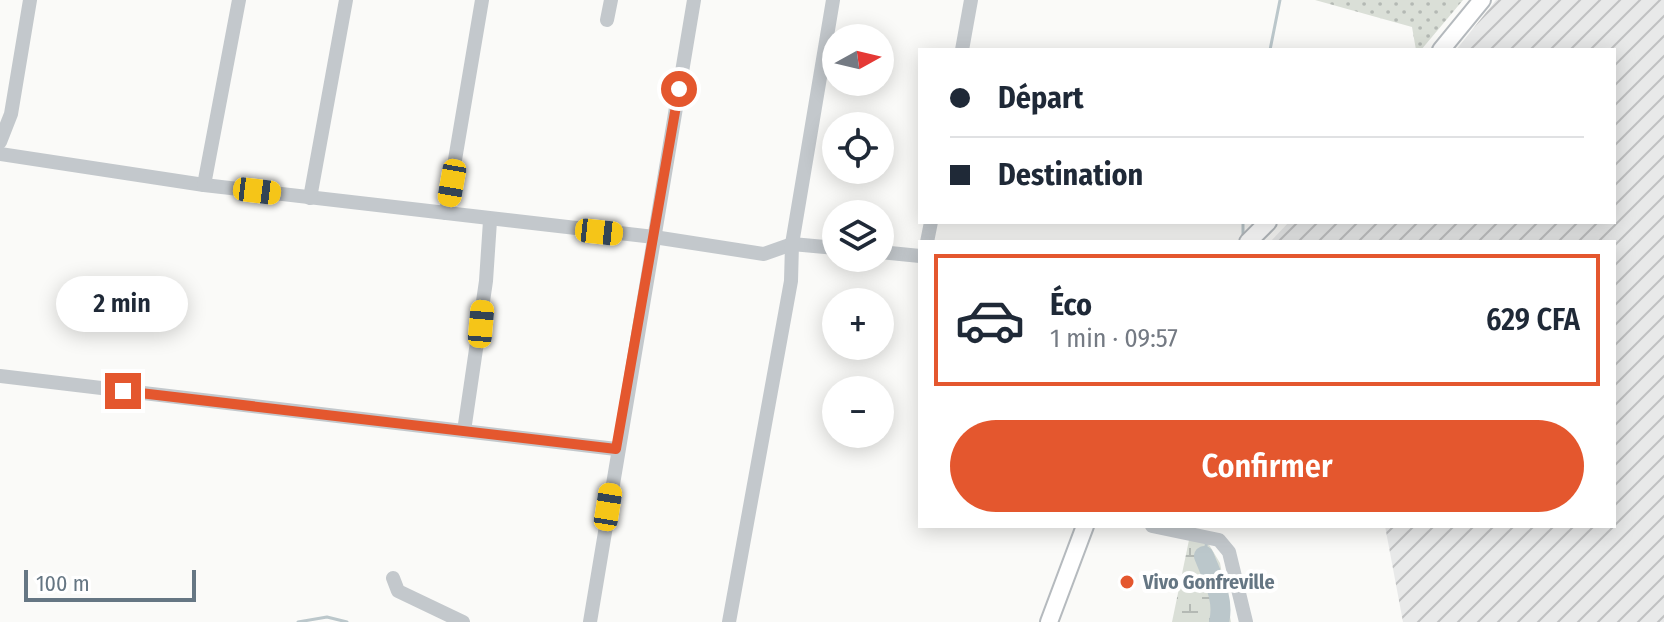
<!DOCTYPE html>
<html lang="fr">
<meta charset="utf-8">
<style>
:root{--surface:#fff;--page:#f6f6f7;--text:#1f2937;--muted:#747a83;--line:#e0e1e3;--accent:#e4572e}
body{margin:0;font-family:"Fira Sans Condensed",sans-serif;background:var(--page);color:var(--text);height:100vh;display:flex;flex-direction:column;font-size:30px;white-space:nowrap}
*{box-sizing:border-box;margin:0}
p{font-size:26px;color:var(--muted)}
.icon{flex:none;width:44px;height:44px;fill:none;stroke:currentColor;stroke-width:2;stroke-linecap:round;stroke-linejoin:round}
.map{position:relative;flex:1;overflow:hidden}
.side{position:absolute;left:918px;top:240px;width:698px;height:288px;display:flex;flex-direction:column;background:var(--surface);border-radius:0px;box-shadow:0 4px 20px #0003}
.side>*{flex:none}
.top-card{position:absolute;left:918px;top:48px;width:698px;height:176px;border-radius:0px;box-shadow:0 4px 20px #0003;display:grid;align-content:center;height:176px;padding:0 32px;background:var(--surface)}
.needle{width:52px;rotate:82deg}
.fabs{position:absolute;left:822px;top:24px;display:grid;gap:16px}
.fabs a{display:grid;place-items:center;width:72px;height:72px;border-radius:50%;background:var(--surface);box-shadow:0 4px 20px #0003;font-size:40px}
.scale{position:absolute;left:24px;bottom:20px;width:172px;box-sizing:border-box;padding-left:8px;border:4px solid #657683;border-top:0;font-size:22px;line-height:28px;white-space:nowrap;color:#657683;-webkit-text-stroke:6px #fff;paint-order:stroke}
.end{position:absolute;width:36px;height:36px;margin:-18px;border:10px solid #e4572e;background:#fff;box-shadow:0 0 0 4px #fff}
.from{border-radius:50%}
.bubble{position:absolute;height:56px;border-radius:28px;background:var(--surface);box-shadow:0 4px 20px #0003;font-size:26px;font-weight:600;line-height:56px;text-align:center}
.car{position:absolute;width:24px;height:48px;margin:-24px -12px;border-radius:10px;box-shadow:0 0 6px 2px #0007;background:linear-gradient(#f5c518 24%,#345 0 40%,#f5c518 0 76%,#345 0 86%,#f5c518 0)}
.top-card b{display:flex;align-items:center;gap:28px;height:76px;font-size:30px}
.top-card b+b{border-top:2px solid var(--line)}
.top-card i{width:20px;height:20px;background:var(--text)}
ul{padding:14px 0 0;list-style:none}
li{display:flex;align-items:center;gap:24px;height:132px;margin:0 16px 12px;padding:0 16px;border:4px solid transparent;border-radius:0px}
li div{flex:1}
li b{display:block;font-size:30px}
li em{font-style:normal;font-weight:600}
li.active{border-color:var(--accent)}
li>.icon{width:72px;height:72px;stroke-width:1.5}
.button{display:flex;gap:16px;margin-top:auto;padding:16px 32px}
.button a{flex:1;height:92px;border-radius:48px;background:var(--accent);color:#fff;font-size:32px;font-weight:600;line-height:92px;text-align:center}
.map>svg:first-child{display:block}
.industrial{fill:url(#industrial-furrows)}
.grass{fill:url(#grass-dots)}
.wetland{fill:url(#wetland-marsh)}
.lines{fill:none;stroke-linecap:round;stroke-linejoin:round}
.stream{stroke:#bbc7cb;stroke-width:3}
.river{stroke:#bbc7cb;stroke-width:20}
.major-casing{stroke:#b5babe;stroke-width:20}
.minor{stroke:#c3c8cc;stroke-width:14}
.major{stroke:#fff;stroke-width:16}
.route{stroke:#e4572e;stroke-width:10}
.poi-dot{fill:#e4572e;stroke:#fff;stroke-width:3}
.labels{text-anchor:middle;stroke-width:8;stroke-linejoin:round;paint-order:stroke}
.poi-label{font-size:20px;font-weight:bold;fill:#657683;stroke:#fff;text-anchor:start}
</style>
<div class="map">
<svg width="1664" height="622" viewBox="0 0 1664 622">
<defs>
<pattern id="industrial-furrows" width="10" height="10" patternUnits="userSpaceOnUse" patternTransform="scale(2)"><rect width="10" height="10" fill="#e8e9e9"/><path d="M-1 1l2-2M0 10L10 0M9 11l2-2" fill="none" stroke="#c0c1c2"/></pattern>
<pattern id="grass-dots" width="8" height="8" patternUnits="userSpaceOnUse" patternTransform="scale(2)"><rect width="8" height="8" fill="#dadfd7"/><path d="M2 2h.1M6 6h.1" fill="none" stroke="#b4b9b4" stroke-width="1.8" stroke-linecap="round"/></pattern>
<pattern id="wetland-marsh" width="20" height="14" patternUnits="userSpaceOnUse" patternTransform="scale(2)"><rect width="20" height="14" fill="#dadfd7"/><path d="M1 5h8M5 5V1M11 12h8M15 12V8" fill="none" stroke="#b4b9b4"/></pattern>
</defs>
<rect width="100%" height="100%" fill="#fafaf8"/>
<polygon class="industrial" points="1496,0 1664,0 1664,622 1403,622 1385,526 1614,526 1614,242 1270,242 1289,222 1614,222 1614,50 1456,50"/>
<polygon class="grass" points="1315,0 1463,0 1421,50 1416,50 1412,27"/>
<polygon class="wetland" points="1189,540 1208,543 1220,563 1231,622 1172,622"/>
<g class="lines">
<g class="stream">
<polyline points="1270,50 1280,0"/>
<polyline points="1243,238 1243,222"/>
<polyline points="1204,556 1207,541"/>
<polyline points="298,622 327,617 347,622"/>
</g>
<path class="river" d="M 1204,556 C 1212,577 1225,599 1219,622"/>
<g class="major-casing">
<g id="major">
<polyline points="1441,50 1482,0"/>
<polyline points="1248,242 1268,222"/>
<polyline points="1049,622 1085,526"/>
</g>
</g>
<g class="minor">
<polyline points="607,20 611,0"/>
<polyline points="962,50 971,0"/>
<polyline points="0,142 11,114 30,0"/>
<polyline points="0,154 204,185 654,237 764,254 792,244 836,248"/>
<polyline points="204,185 239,0"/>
<polyline points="310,198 346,0"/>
<polyline points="446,213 482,0"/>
<polyline points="927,242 931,222"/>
<polyline points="880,252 920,256"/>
<polyline points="0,376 616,449"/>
<polyline points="464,431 486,281 490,221"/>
<polyline points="1152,526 1219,540 1229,552 1246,622"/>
<polyline points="393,578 398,591 463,622"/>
<polyline points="590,622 694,0"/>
<polyline points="729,622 791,281 792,244 833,0"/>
</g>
<use href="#major" class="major"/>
</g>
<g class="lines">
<polyline class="route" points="123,391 616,449 679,89"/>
</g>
<circle class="poi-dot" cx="1127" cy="582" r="8"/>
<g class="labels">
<g class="poi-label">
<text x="1143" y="589">Vivo Gonfreville</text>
</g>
</g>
</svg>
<div class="fabs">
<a><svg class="needle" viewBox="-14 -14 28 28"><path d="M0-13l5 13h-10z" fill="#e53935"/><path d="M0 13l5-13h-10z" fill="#747a83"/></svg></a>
<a><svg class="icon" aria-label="locate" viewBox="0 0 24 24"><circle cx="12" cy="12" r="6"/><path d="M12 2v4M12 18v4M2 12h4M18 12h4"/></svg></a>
<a><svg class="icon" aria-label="layers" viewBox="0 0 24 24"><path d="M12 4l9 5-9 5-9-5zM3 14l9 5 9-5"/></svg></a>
<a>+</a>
<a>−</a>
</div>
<div class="scale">100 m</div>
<i class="end from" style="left:679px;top:89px"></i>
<i class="end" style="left:123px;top:391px"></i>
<div class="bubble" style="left:56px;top:276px;width:132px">2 min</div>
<i class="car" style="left:452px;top:183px;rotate:190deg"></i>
<i class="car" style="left:257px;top:191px;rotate:97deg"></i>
<i class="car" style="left:599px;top:232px;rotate:96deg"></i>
<i class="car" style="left:481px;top:324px;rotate:5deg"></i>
<i class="car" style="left:608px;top:507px;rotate:9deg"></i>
<div class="top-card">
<b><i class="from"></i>Départ</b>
<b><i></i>Destination</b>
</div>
<section class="side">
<ul>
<li class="active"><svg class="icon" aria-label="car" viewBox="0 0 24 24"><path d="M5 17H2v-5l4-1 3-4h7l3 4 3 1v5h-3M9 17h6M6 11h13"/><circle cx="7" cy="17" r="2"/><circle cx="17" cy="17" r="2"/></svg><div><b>Éco</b><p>1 min · 09:57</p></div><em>629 CFA</em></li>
</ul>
<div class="button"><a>Confirmer</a></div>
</section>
</div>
